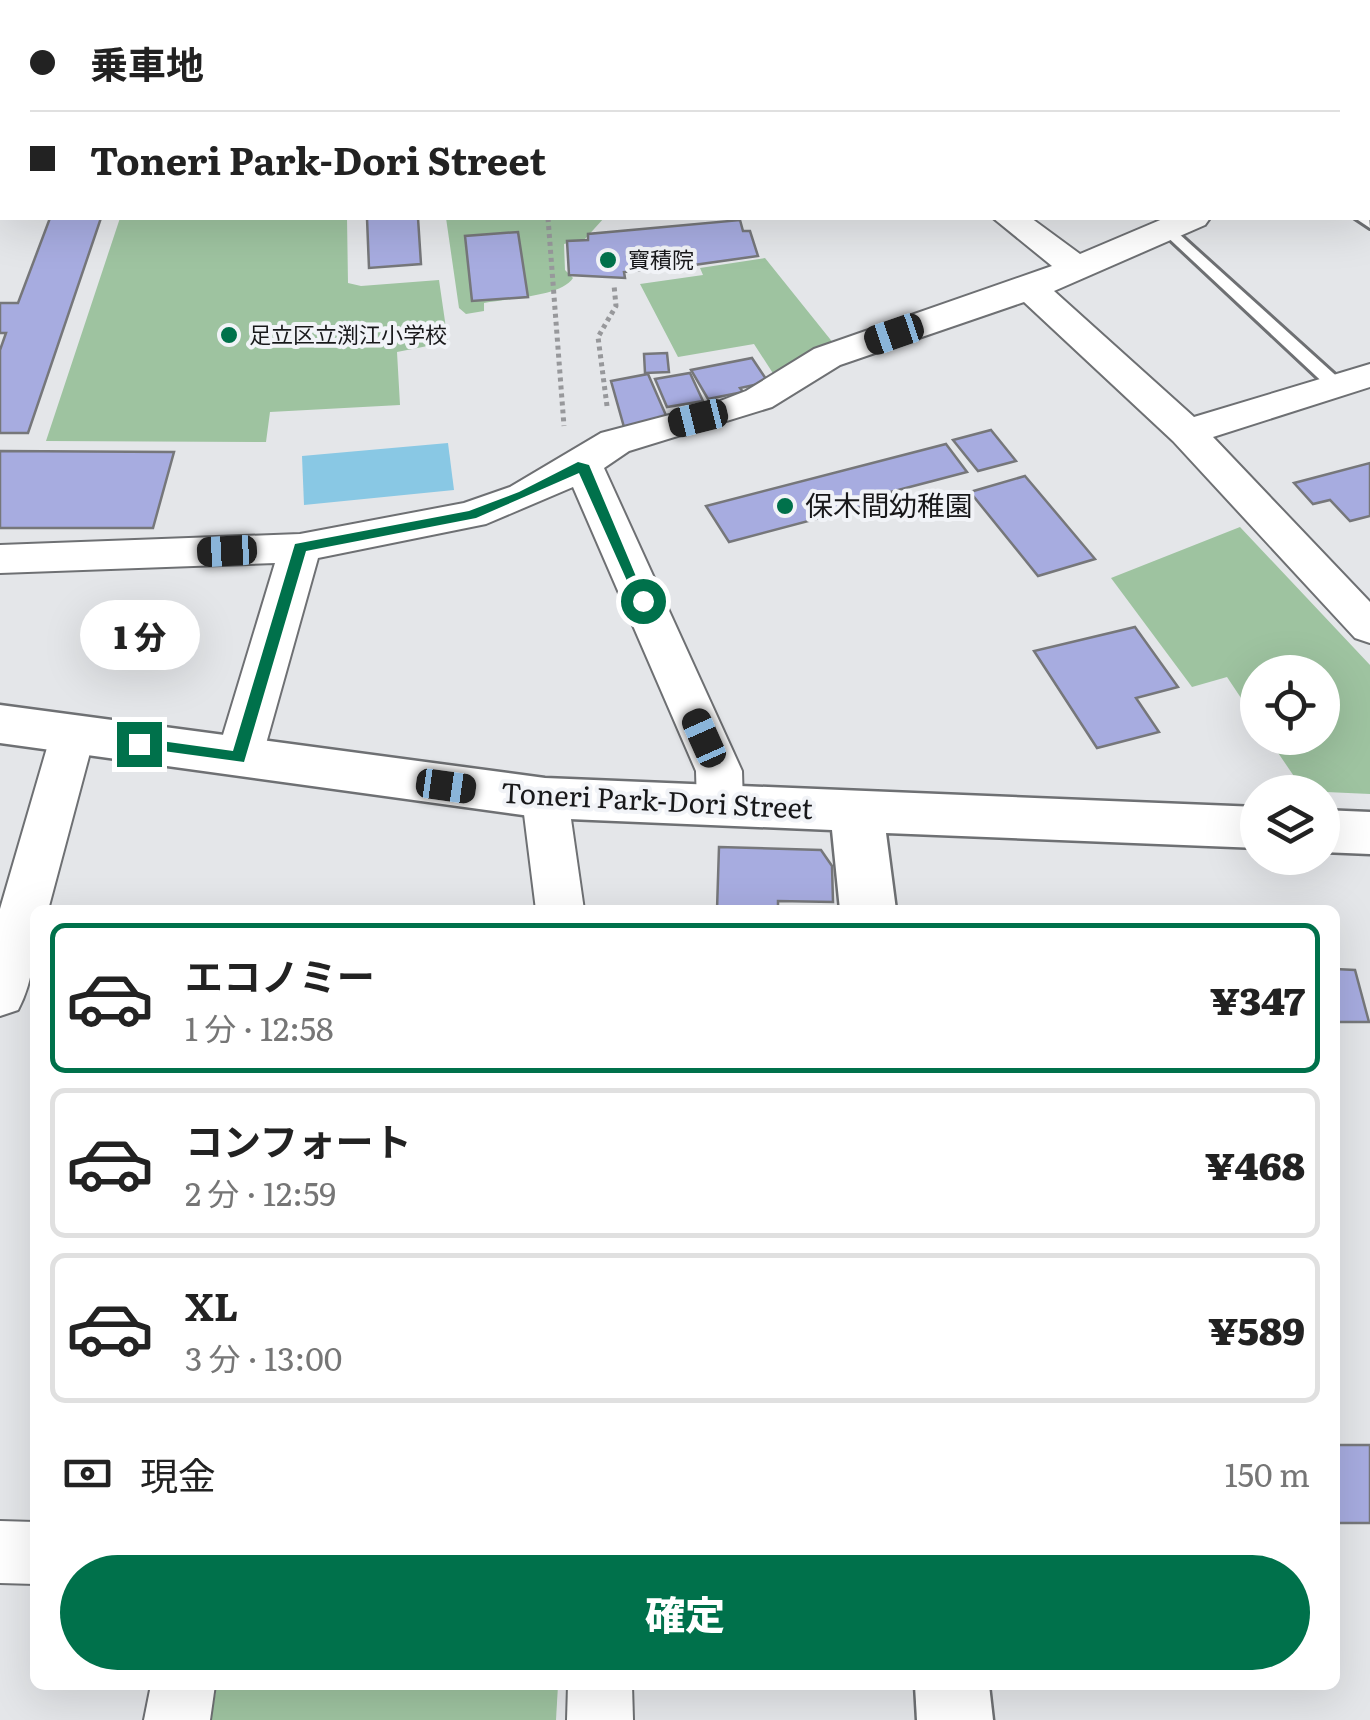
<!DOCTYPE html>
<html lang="ja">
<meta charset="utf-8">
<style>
:root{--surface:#fff;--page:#f6f6f6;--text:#222;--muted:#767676;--line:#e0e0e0;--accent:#00714b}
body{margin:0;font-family:Literata,"Noto Sans JP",serif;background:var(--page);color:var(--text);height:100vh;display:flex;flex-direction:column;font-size:38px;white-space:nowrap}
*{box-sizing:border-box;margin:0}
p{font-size:32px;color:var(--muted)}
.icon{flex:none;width:55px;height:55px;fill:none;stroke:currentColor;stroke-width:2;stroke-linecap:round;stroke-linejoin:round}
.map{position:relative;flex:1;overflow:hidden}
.side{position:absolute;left:30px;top:905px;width:1310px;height:785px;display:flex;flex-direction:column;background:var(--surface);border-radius:15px;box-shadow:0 10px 40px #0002}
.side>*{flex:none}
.guide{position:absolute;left:0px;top:0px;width:1370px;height:220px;box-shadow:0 10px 40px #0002;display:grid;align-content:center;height:220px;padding:0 30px;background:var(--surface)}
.tools{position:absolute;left:1240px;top:655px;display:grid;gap:20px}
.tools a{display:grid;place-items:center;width:100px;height:100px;border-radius:50%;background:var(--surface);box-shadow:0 10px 40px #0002;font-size:50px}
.end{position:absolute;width:45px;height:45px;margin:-22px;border:12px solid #00714b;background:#fff;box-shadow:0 0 0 5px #fff}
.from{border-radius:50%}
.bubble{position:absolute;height:70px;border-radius:35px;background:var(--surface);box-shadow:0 10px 40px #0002;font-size:32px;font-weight:800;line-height:70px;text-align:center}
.car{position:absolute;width:30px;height:60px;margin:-30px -15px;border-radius:12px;box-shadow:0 0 8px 2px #0007;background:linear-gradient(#222 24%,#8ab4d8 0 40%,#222 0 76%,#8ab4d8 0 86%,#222 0)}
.guide b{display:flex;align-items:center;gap:35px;height:95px;font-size:38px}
.guide b+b{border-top:2px solid var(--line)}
.guide i{width:25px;height:25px;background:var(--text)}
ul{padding:18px 0 0;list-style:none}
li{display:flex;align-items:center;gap:30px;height:150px;margin:0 20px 15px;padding:0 10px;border:5px solid var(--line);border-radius:15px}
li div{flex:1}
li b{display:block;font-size:38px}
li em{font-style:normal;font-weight:800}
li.on{border-color:var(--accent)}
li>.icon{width:90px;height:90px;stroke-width:1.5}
.pay{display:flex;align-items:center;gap:25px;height:110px;padding:0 30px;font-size:38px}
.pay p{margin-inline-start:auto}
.cta{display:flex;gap:20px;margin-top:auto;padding:20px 30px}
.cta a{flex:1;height:115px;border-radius:60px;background:var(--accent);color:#fff;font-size:40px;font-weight:800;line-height:115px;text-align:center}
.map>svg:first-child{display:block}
.green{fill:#9ec3a0}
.water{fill:#89c8e4}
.building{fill:#a7ace0;stroke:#76777a;stroke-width:2.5}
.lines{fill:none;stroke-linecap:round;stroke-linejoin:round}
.service-casing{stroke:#6e7073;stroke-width:6}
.minor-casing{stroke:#6e7073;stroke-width:4}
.tertiary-casing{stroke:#6e7073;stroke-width:5}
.secondary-casing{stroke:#6e7073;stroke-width:5}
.path{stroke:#97989b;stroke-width:5;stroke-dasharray:4 4;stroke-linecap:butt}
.service{fill:#fff;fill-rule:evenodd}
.minor{fill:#fff;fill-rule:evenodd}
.tertiary{fill:#fff;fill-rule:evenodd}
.secondary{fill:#fff;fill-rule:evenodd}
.route{fill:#00714b}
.poi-dot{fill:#00714b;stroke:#f1f3f7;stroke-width:4}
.labels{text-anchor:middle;stroke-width:8;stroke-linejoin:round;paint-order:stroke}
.far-poi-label{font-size:22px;fill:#18181a;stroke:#f1f3f7;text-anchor:start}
.poi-label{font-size:28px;fill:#18181a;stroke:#f1f3f7;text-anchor:start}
.street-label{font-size:28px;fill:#18181a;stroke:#f1f3f7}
</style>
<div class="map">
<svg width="1370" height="1720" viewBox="0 0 1370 1720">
<rect width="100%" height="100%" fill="#e4e6e9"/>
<g class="green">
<polygon points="120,218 347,218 348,283 361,286 439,280 448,342 397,352 400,405 270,412 266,442 46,441"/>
<path d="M 446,218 L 604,218 L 585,239 L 564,244 L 565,270 L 573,278 C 561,297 507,298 484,303 L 484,311 L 466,314 L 459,308 Z"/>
<polygon points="765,258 834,344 776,378 754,344 678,357 640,284 703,275 700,268"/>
<polygon points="1240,527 1370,665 1370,794 1304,791 1268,738 1322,738 1322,672 1258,672 1257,722 1227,677 1192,687 1111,578"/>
<polygon points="217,1685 558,1685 556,1720 211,1720"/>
</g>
<polygon class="water" points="448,443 454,490 304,505 302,456"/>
<g class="building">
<polygon points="50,218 101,218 28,433 0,433 0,350 6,333 0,333 0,303 18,303"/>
<polygon points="367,218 418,218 421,264 369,268"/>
<polygon points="740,220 743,231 750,231 758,256 665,269 662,260 644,262 646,270 624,272 625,278 569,275 567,241 588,240 588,234"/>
<polygon points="518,232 528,297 472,301 465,236"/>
<polygon points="667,353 669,372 645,373 644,354"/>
<polygon points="752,358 768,382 740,388 743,392 708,399 691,370"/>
<polygon points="690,373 703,401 667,407 655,379"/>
<polygon points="648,374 668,420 624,427 611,381"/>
<polygon points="991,430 1016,461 978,471 953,440"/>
<polygon points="946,444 967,472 860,500 865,506 729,542 706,506"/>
<polygon points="0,451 174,452 153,528 0,528"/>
<polygon points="1370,463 1370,516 1350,521 1330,500 1313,504 1294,483"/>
<polygon points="1025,476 1095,559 1038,576 970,492"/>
<polygon points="1135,627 1178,687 1136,698 1159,732 1097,748 1034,651"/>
<polygon points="719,847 821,850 832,866 833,902 778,901 778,910 717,910"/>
<polygon points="1335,969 1355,970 1369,1022 1335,1022"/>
<rect x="1335" y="1445" width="35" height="78"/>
</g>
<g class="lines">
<g class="service-casing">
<g id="service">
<polygon points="1369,215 1370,228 1355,218 1368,218"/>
<polygon points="1167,223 1343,382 1343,390 1331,390 1161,231 1159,228"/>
</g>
</g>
<g class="minor-casing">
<g id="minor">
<polygon points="399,0 430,0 431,2 401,2"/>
<polygon points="899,0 930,0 931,2 901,2"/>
<polygon points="1332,0 1364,0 1365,2 1334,2"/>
<rect x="0" y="124" width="2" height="20"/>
<polygon points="1368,166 1370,166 1370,187 1368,186"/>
<polygon points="993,218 1031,218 1080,254 1165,218 1210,218 1205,225 1054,291 1194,417 1370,364 1370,387 1213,437 1370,602 1370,643 1355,638 1173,441 1024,302 840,365 772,407 629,451 604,468 742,771 743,805 736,817 720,822 704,817 697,805 696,771 573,487 486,524 318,558 262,758 255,770 239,775 223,770 216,758 275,563 0,573 0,545 300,534 464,503 510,487 601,433 715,403 746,391 814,349 1052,266"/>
<path d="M 73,718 L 89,723 L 95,734 L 48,910 L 35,910 C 35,946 35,978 18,1010 L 0,1016 L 0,909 L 51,734 L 57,723 Z"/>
<polygon points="545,781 561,786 568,798 584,910 536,910 522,798 529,786"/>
<polygon points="0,1521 35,1522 35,1584 0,1583"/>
<polygon points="151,1685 215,1685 210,1720 144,1720"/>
<polygon points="568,1685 632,1685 633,1720 567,1720"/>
</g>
</g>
<g class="tertiary-casing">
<g id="tertiary">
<polygon points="0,705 545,778 1258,807 1258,848 886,833 896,910 840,910 832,830 545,818 0,743"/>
<polygon points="1322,810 1370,812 1370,854 1322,852"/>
<polygon points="915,1685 989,1685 993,1720 917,1720"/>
</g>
</g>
<g class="secondary-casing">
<polygon id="secondary" points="2,154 2,183 0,184 0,155"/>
</g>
<g class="path">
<polyline points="548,218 564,426"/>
<polyline points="607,406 598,337 616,306 614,285"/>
</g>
<use href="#service" class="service"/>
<use href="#minor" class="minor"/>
<use href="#tertiary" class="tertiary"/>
<use href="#secondary" class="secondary"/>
</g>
<polygon class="route" points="578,462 589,465 648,605 636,601 579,473 476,518 306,551 244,762 134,747 134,740 139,738 233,751 295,544 469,511 519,492"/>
<g class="poi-dot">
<circle cx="608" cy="260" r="10"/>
<circle cx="229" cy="335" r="10"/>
<circle cx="785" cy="506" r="10"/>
</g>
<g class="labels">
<g class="far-poi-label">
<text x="628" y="268">寶積院</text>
<text x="249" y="343">足立区立渕江小学校</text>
</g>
<g class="poi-label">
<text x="805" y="516">保木間幼稚園</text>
</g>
<g class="street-label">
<text transform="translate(657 801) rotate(3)" y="10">Toneri Park-Dori Street</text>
</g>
</g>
</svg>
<div class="tools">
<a><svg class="icon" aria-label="locate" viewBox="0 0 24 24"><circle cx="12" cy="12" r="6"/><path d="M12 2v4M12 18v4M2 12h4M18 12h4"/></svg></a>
<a><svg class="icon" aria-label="layers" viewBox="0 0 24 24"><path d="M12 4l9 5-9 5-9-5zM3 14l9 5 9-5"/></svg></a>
</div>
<i class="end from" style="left:643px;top:601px"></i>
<i class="end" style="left:139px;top:744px"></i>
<div class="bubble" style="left:80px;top:600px;width:120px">1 分</div>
<i class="car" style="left:894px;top:334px;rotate:251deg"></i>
<i class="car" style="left:698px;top:418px;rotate:256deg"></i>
<i class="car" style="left:227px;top:551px;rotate:267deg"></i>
<i class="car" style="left:704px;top:738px;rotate:336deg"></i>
<i class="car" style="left:446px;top:786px;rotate:98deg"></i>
<div class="guide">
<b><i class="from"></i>乗車地</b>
<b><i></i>Toneri Park-Dori Street</b>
</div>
<section class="side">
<ul>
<li class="on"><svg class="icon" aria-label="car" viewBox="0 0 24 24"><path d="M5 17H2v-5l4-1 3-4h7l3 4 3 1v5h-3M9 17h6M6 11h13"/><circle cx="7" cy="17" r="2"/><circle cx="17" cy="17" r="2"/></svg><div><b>エコノミー</b><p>1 分 · 12:58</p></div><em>¥347</em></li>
<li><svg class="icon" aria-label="car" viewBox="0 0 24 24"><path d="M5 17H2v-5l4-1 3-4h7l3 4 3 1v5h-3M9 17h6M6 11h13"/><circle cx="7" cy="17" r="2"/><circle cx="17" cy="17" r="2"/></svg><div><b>コンフォート</b><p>2 分 · 12:59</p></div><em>¥468</em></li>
<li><svg class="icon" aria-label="car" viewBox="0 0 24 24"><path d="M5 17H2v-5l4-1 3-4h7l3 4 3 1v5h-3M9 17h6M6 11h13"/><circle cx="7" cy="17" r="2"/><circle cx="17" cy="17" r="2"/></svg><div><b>XL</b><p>3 分 · 13:00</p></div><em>¥589</em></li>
</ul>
<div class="pay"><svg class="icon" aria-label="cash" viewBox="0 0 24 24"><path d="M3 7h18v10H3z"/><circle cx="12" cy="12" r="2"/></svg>現金<p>150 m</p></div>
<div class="cta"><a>確定</a></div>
</section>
</div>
